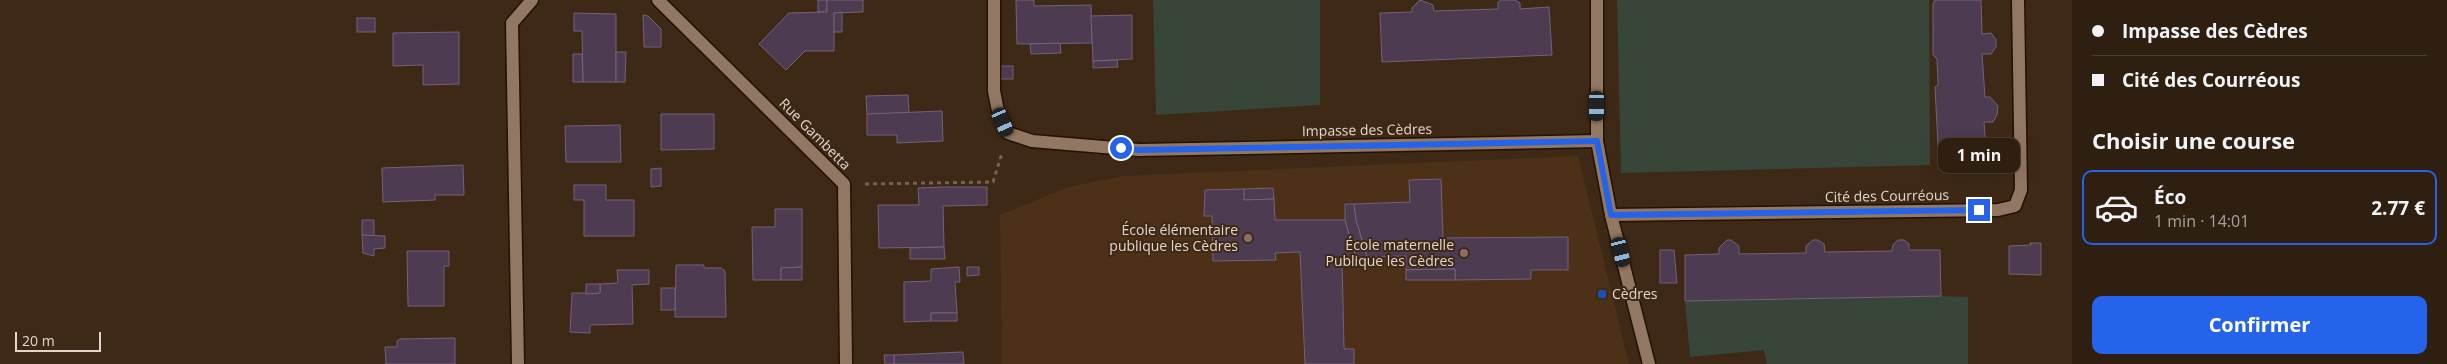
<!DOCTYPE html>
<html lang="fr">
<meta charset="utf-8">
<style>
:root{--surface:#2e1f10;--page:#3a2c1e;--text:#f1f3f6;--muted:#a7a29f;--line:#493d30;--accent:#2563eb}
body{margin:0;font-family:"Open Sans",sans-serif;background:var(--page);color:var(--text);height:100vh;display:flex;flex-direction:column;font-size:19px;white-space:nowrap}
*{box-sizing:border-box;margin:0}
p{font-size:16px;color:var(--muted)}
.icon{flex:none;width:28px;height:28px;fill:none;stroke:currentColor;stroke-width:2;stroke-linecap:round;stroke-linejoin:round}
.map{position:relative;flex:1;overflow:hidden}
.sheet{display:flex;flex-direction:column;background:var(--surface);width:375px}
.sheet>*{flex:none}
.hud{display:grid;align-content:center;height:110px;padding:0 20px;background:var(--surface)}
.scale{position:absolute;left:15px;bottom:12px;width:86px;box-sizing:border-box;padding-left:5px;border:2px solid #e4d5ca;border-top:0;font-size:14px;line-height:18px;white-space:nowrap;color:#e4d5ca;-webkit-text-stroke:4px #3e2916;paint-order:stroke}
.end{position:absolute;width:22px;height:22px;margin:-11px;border:6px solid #2563eb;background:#fff;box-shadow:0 0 0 2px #fff}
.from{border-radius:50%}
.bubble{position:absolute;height:35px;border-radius:10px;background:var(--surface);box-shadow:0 5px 20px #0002,0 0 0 1px var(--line);font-size:16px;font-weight:700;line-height:35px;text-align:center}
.car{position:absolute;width:15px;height:30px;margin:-15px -8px;border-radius:6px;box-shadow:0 0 4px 1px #0007;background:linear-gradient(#222 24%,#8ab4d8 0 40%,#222 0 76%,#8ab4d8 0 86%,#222 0)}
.hud b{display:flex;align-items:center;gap:18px;height:48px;font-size:19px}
.hud b+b{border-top:1px solid var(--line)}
.hud i{width:12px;height:12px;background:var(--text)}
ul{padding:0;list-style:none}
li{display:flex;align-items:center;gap:15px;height:75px;margin:0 10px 8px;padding:0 10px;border:2px solid transparent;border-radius:10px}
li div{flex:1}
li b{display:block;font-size:19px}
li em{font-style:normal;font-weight:700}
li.active{border-color:var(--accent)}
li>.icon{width:45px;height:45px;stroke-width:1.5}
h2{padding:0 20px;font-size:22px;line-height:60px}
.cta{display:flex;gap:10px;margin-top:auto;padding:10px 20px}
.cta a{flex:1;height:58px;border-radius:10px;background:var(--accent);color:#fff;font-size:20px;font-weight:700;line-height:58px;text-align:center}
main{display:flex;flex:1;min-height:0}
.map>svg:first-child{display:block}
.built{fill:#4c3118}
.green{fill:#384539}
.building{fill:#4d3b51;stroke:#756179}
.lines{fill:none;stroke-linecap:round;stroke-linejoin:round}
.service-casing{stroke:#241101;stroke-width:15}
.minor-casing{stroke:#241101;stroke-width:15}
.path{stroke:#756251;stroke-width:3;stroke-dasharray:4 4;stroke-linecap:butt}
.service{stroke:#927863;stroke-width:12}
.minor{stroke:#927863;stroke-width:12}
.route{stroke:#2563eb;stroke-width:6}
.education-dot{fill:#8d6e63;stroke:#3e2916;stroke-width:2}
.transit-dot{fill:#1a4fb4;stroke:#3e2916;stroke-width:2}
.labels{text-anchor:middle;stroke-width:4;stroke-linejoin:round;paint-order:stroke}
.street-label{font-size:14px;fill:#e4d5ca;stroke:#3e2916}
.poi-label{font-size:14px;fill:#e4d5ca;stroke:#3e2916;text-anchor:end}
</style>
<main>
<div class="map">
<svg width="2072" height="364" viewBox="0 0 2072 364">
<rect width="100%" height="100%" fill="#3e2916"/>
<polygon class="built" points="1578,156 1629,364 1002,364 1000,215 1068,187 1124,176"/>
<g class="green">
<polygon points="1153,0 1320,0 1320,105 1156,115"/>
<polygon points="1617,0 1929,0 1930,165 1621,173"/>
<polygon points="1941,296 1968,297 1968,364 1767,364 1764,350 1690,357 1685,301"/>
</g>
<g class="building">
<rect x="818" y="0" width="9" height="12"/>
<polygon points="827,0 863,0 863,12 834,13 834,51 805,51 786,70 759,44 789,13 827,12"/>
<polygon points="1016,0 1034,0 1034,6 1091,5 1092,43 1017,44"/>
<polygon points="1420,0 1433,5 1434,11 1498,9 1498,2 1501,0 1515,0 1520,3 1520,9 1549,7 1552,55 1382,62 1380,13 1412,12 1412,8"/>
<polygon points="1935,0 1981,0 1982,34 1991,33 1996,40 1996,47 1991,54 1982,54 1985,97 1990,97 1998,106 1997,115 1993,122 1984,122 1987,161 1939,165 1935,87 1938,85 1937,59 1933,55 1933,4"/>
<polygon points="842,12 842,32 834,32 834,13"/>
<polygon points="574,13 616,14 616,82 583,82 582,31 574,31"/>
<polygon points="643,15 648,16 661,29 661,47 644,47"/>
<polygon points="1132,15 1132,59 1093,61 1091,16"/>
<rect x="357" y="18" width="18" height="14"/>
<polygon points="459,32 459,84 423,85 423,65 393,66 393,33"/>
<polygon points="1060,43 1061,53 1031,54 1030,44"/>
<polygon points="616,52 626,52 625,82 616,82"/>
<polygon points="573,54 582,54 583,82 573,82"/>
<polygon points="1117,60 1118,67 1093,68 1093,61"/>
<rect x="1001" y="66" width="12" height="13"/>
<polygon points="908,95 909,113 867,114 866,96"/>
<polygon points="942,111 943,141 897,143 897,135 867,135 867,114"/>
<polygon points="661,114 714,114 714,149 661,150"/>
<polygon points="620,125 621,162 566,162 565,126"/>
<polygon points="463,165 464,195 435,195 435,200 383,202 382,168"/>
<polygon points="661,168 661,186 651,187 651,169"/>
<polygon points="1441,179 1443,238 1568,237 1568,270 1531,270 1531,279 1455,280 1455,269 1406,270 1406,256 1367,257 1356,220 1354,204 1410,202 1409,180"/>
<polygon points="574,185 606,185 606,200 634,200 634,236 584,236 584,200 574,200"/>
<polygon points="943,187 987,187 987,205 943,206 944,247 879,248 878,205 919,205 918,188"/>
<polygon points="1273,188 1274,199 1244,200 1244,189"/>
<polygon points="1244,189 1244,200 1274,199 1275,220 1345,220 1356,257 1342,258 1344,349 1354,349 1354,364 1305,364 1300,252 1275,253 1276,260 1213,261 1212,216 1204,216 1205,190"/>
<polygon points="1345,204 1354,204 1356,220 1367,257 1356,257 1345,220"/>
<polygon points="775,209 802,209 802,267 781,268 781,280 753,280 752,227 775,227"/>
<polygon points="362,220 374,220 374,236 362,235"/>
<polygon points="362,235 385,236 385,248 374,249 374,256 363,253"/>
<polygon points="1727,240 1731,240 1739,246 1739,254 1806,253 1806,246 1813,240 1818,240 1824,244 1825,252 1892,251 1893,245 1898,240 1904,240 1909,244 1909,250 1940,250 1941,296 1685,301 1685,255 1719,254 1719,248"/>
<polygon points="2030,243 2041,243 2041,275 2009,274 2009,246 2031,245"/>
<polygon points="944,247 945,259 910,259 910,248"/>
<polygon points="1660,250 1674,250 1677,283 1660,283"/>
<polygon points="407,251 449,251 449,266 444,266 444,306 408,306"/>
<polygon points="676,265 704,265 704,268 721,268 725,271 726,317 675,317"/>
<polygon points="802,267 802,280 781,280 781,268"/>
<polygon points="959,267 960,282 955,282 957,313 931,313 931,321 904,322 904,282 931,281 931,269"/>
<polygon points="967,267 979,267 979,275 967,276"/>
<polygon points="1455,269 1455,280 1406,280 1406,270"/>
<polygon points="617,270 649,270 649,284 632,285 633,324 590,325 590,333 570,332 572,293 600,293 600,284 618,283"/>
<polygon points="586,284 600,284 600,293 586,294"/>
<rect x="661" y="288" width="14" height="22"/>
<rect x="931" y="313" width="26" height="8"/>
<polygon points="455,338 455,364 386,364 385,347 397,347 397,341 400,339"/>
<polygon points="963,352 964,364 894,364 894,355"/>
<polygon points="884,355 894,355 894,364 885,364"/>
</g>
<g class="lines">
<g class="service-casing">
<polyline id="service" points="994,0 994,91 998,111 1008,133 1032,141 1139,150"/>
</g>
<g class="minor-casing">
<g id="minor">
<polyline points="658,0 844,184 846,364"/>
<polyline points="1597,0 1597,141 1611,215 1649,364"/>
<polyline points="1139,150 1597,141"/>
<polyline points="1611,215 1998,210 2015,206 2021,190 2018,0"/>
<polyline points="518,364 512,23 532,0"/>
</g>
</g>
<polyline class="path" points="865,184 993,182 1002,153"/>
<use href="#service" class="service"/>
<use href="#minor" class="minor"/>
</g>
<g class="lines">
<polyline class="route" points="1121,148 1139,150 1597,141 1611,215 1979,210"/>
</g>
<g class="education-dot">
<circle cx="1248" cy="238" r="5"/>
<circle cx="1464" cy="253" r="5"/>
</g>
<rect class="transit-dot" x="1597" y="289" width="10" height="10" rx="2.5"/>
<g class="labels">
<g class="street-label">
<text transform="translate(1367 130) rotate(-1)" y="5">Impasse des Cèdres</text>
<text transform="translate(815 134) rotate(45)" y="5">Rue Gambetta</text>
<text transform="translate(1887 196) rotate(-1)" y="5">Cité des Courréous</text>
</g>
<g class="poi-label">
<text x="1238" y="235">École élémentaire<tspan x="1238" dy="16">publique les Cèdres</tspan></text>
<text x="1454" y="250">École maternelle<tspan x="1454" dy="16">Publique les Cèdres</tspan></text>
<text x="1612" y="299" text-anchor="start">Cèdres</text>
</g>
</g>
</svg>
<div class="scale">20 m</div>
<i class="end from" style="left:1121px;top:148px"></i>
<i class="end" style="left:1979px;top:210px"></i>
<div class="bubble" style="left:1938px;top:138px;width:82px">1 min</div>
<i class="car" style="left:1597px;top:106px;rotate:180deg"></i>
<i class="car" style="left:1003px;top:122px;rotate:156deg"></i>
<i class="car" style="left:1621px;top:252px;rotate:166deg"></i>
</div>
<section class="sheet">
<div class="hud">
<b><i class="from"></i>Impasse des Cèdres</b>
<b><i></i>Cité des Courréous</b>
</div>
<h2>Choisir une course</h2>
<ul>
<li class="active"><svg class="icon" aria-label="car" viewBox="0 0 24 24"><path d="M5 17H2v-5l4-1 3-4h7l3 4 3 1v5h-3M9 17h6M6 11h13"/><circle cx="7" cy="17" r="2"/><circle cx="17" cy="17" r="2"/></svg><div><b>Éco</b><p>1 min · 14:01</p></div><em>2.77 €</em></li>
</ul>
<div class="cta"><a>Confirmer</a></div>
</section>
</main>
